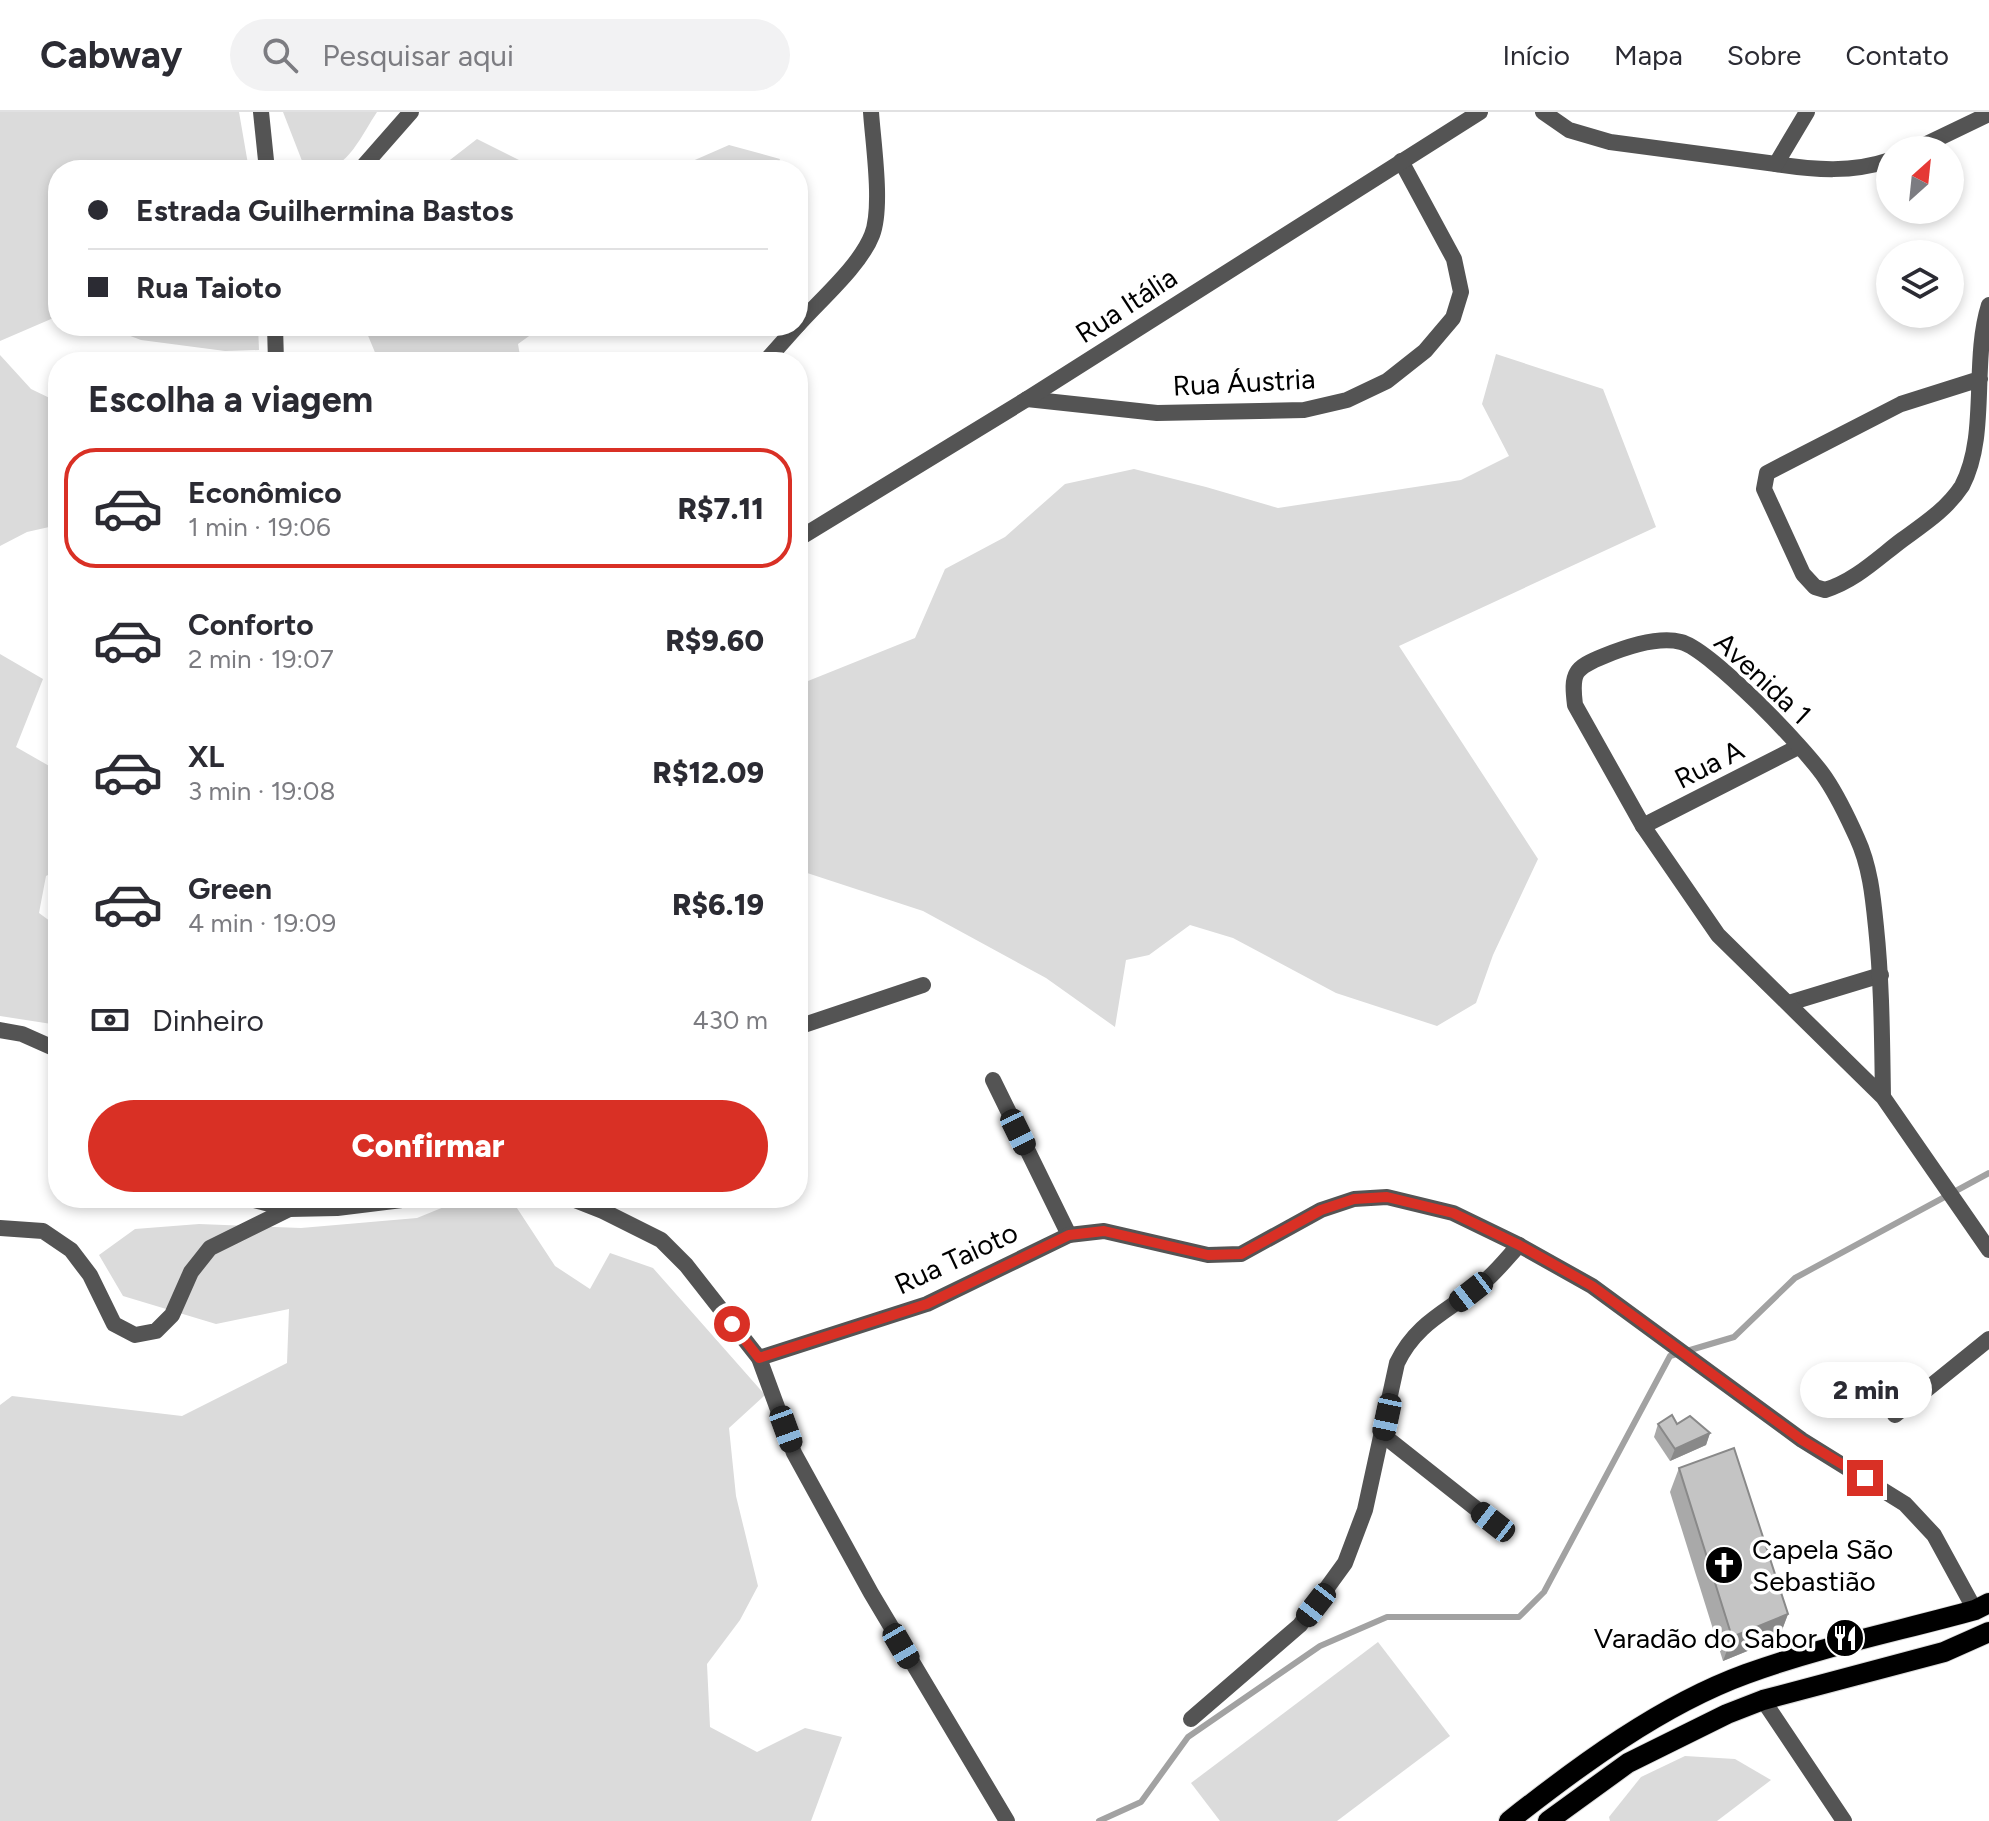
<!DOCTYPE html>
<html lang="pt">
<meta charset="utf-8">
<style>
:root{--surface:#fff;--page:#f2f2f3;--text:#2b2b33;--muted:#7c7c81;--line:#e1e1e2;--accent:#d93025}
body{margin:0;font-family:Figtree,sans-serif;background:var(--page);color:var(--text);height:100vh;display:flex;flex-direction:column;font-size:30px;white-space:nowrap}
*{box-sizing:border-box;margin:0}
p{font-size:26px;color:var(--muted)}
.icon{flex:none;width:44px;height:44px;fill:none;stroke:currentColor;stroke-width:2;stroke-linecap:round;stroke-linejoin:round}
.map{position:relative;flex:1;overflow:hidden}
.drawer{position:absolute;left:48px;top:240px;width:760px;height:856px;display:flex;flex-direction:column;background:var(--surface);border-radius:32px;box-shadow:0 4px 12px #0003}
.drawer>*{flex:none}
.guide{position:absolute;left:48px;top:48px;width:760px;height:176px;border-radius:32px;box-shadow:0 4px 12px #0003;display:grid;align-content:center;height:176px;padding:0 40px;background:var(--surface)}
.needle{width:52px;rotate:27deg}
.buttons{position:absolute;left:1876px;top:24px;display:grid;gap:16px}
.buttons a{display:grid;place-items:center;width:88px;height:88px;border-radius:50%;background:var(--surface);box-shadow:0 4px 12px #0003;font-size:40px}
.end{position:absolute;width:36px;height:36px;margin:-18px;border:10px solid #d93025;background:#fff;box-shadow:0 0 0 4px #fff}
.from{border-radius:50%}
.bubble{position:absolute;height:56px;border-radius:28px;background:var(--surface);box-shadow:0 4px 12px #0003;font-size:26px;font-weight:800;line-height:56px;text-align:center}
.car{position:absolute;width:24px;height:48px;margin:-24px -12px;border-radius:10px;box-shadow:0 0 6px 2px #0007;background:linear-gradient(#222 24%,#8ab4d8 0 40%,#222 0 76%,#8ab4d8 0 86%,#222 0)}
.guide b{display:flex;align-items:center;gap:28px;height:76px;font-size:30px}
.guide b+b{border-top:2px solid var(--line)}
.guide i{width:20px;height:20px;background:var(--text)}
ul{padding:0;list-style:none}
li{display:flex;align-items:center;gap:24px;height:120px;margin:0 16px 12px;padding:0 24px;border:4px solid transparent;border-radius:32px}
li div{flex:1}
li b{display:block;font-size:30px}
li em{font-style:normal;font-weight:800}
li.current{border-color:var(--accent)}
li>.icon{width:72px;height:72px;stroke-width:1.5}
h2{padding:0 40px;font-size:36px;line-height:96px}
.pay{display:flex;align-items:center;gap:20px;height:88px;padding:0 40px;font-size:30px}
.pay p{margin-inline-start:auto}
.button{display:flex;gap:16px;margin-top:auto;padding:16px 40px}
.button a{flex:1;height:92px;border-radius:48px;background:var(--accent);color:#fff;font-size:32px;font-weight:800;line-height:92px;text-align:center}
header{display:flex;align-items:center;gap:48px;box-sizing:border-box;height:112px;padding:0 40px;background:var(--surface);border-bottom:2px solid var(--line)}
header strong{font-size:38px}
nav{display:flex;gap:44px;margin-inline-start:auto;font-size:28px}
.search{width:560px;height:72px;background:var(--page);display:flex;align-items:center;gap:20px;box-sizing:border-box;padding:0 28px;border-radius:44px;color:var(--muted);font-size:30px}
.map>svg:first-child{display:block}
.green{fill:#dbdbdb}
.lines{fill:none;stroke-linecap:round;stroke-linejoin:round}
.stream{stroke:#a2a2a2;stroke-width:6}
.primary-casing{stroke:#dbdbdb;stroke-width:22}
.minor{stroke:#545454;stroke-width:16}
.tertiary{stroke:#545454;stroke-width:16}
.primary{stroke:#000;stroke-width:20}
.wall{fill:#a9a9a9}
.shaded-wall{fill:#898989}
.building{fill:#c4c4c4;stroke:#898989;stroke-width:2}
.route{stroke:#d93025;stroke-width:10}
.labels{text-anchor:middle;stroke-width:7;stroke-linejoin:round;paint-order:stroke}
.street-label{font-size:28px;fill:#000;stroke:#fff}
.poi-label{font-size:28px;fill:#000;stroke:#fff;text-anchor:start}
</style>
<header>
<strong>Cabway</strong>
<div class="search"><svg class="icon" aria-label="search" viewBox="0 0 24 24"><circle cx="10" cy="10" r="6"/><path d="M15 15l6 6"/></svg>Pesquisar aqui</div>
<nav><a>Início</a><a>Mapa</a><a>Sobre</a><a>Contato</a></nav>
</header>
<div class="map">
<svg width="1989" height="1709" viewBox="0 0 1989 1709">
<rect width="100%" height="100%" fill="#fff"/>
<g class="green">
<polygon points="0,0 239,0 249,58 58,58 58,204 0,229"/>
<path d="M 283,0 L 377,0 C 360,25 342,72 304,54 Z"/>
<polygon points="477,27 525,51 544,58 437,58"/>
<polygon points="729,33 780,47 776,58 672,58"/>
<polygon points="104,214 258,214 259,238 225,239 141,228"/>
<polygon points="364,214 543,214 518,232 521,250 379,250"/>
<polygon points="1496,242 1603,277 1656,415 1399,534 1538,747 1493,843 1476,891 1437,914 1336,881 1233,826 1190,813 1149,843 1126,848 1115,915 1046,866 923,799 798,758 798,573 915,526 945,457 1005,425 1065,372 1134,357 1206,375 1278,396 1461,368 1509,344 1482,292"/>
<polygon points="0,243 31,277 58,290 58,413 27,420 0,434"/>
<polygon points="0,542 43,567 16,635 58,659 58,758 46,764 39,801 58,815 58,913 0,904"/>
<polygon points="466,1086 496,1086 515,1093 555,1154 590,1177 610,1141 653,1156 765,1283 729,1316 736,1384 758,1474 740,1508 707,1552 710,1615 757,1640 805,1616 842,1625 811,1709 0,1709 0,1293 12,1284 182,1304 287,1251 289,1197 216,1212 123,1184 99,1143 135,1117 199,1112 301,1116 417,1106"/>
<polygon points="1378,1530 1450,1624 1337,1709 1220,1709 1191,1671"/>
<polygon points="1685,1644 1735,1647 1771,1668 1717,1709 1610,1709 1609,1705 1641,1665"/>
</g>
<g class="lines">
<polyline class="stream" points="1099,1709 1141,1690 1188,1625 1320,1534 1387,1505 1519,1505 1544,1480 1670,1244 1734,1225 1795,1166 1989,1061"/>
<g class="primary-casing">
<g id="primary">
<path d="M 1509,1709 C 1579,1654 1661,1593 1746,1562 C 1820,1535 1899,1519 1975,1498 L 1989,1491"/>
<polyline points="1548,1709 1628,1651 1727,1602 1763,1588 1944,1540 1989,1520"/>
</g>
</g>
<g class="minor">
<polyline points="1914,38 1989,2"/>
<path d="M 1776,52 C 1815,58 1852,61 1890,48"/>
<path d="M 798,213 C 820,188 860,154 872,123 C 883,95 873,31 871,0"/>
<polyline points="275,214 276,250"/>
<polyline points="765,250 797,214"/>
<path d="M 1980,267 L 1901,292 L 1767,361 L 1764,377 L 1803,462 L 1815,475 L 1825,478 C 1855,469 1878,446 1902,428 C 1924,412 1947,397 1962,374 C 1989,323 1971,250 1989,193"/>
<polyline points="1027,287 1157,301 1304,298 1347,288 1387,269 1425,239 1453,206 1461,180 1454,147 1401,49"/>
<polyline points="798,427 1027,287 1480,0"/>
<polyline points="1643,714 1798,635"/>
<polyline points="1789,891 1881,863"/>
<polyline points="798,915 923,873"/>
<polyline points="0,918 22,922 58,938"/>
<polyline points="993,968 1069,1123"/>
<path d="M 1883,985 C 1882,928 1882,872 1876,815 C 1873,785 1870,754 1857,726 C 1848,706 1838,685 1826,667 C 1808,639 1710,537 1681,530 C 1658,524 1626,535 1604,544 C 1574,556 1571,561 1575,593 L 1643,714 L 1718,823 L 1883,985 L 1989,1138"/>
<polyline points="246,1086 289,1097 337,1096 418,1086"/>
<polyline points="570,1086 603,1099 661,1128 686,1153 759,1246 794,1341 871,1481 1007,1709"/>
<polyline points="0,1116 43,1119 71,1138 90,1163 114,1212 135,1223 156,1219 172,1203 191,1160 210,1136 289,1097"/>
<polyline points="759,1246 927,1192 1069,1123 1104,1119 1208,1143 1241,1142 1321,1098 1354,1087 1387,1085 1453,1101 1519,1133 1592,1174 1802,1328 1905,1392 1934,1423 1975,1498"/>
<polyline points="1895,1303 1989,1227"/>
<polyline points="1383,1323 1493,1410"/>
<polyline points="1763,1588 1844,1709"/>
<path d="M 1191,1607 L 1300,1513 L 1345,1451 L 1365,1398 L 1397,1251 C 1417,1209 1450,1199 1484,1170 C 1497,1159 1508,1145 1519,1133"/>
</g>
<g class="tertiary">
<polyline points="261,0 267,58"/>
<polyline points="1543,0 1569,18 1610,30 1776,52 1807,0"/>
<polyline points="360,58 411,0"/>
</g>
<use href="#primary" class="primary"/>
</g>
<g class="wall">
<polygon points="1658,1312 1677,1312 1710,1321 1706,1333 1670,1349 1654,1325"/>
<polygon points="1679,1356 1788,1502 1779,1526 1723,1549 1670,1380"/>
</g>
<g class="shaded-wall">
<polygon points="1710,1321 1706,1333 1670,1349 1675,1337"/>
<polygon points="1788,1502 1779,1526 1723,1549 1732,1525"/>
</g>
<g class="building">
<polygon points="1672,1303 1677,1312 1690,1304 1710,1321 1675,1337 1658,1312"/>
<polygon points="1734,1336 1788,1502 1732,1525 1679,1356"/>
</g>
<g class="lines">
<polyline class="route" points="732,1212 759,1246 927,1192 1069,1123 1104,1119 1208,1143 1241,1142 1321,1098 1354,1087 1387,1085 1453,1101 1519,1133 1592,1174 1802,1328 1865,1366"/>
</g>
<defs>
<g id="church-disc" transform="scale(2)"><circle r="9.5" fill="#000" stroke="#fff"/><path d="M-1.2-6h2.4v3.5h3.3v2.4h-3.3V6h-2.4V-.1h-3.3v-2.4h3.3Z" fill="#fff"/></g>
<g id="restaurant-disc" transform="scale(2)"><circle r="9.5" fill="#000" stroke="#fff"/><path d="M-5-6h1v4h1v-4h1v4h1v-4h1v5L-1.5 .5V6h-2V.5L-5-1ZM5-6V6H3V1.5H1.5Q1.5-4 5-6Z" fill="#fff"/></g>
</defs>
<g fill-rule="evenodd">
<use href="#church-disc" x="1724" y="1453"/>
<use href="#restaurant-disc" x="1845" y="1526"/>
</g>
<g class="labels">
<g class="street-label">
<text transform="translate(1126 193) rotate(-33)" y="10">Rua Itália</text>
<text transform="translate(1244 270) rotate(-3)" y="10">Rua Áustria</text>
<text transform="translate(1763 566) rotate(43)" y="10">Avenida 1</text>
<text transform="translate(1709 652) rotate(-27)" y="10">Rua A</text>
<text transform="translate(956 1146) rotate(-25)" y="10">Rua Taioto</text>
</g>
<g class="poi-label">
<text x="1752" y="1447">Capela São<tspan x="1752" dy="32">Sebastião</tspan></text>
<text x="1817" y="1536" text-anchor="end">Varadão do Sabor</text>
</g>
</g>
</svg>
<div class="buttons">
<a><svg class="needle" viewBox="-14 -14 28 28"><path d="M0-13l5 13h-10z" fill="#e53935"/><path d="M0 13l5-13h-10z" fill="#7c7c81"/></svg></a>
<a><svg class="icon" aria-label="layers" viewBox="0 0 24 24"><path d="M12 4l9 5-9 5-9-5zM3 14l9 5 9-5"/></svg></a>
</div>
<i class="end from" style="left:732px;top:1212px"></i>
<i class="end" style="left:1865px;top:1366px"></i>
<div class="bubble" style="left:1800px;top:1250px;width:132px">2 min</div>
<i class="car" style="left:1018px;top:1020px;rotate:154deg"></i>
<i class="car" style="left:1471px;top:1180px;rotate:232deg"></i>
<i class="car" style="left:1387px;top:1305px;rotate:192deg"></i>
<i class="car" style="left:786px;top:1317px;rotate:160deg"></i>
<i class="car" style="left:1493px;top:1410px;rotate:308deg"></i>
<i class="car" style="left:1316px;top:1493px;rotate:218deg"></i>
<i class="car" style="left:901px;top:1534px;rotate:150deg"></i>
<div class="guide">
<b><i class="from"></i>Estrada Guilhermina Bastos</b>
<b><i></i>Rua Taioto</b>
</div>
<section class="drawer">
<h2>Escolha a viagem</h2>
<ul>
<li class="current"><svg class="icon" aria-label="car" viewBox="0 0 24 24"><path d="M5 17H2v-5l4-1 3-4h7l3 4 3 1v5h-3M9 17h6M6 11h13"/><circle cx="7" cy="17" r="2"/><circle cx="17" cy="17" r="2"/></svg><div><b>Econômico</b><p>1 min · 19:06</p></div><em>R$7.11</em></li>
<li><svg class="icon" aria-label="car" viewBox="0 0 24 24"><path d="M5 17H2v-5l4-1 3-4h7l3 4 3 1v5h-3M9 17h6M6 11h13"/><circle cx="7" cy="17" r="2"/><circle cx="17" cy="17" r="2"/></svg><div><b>Conforto</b><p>2 min · 19:07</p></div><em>R$9.60</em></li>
<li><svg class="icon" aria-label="car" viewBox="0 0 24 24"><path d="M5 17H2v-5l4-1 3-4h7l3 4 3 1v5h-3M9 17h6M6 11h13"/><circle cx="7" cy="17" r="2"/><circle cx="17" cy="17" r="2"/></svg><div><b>XL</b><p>3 min · 19:08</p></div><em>R$12.09</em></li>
<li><svg class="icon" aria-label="car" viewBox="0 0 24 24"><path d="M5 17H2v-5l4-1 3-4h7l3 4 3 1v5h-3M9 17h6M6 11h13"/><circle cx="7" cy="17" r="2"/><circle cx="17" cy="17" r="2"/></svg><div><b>Green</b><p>4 min · 19:09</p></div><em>R$6.19</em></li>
</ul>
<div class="pay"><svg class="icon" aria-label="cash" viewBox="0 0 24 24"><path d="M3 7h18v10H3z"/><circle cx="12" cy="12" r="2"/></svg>Dinheiro<p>430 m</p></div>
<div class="button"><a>Confirmar</a></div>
</section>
</div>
